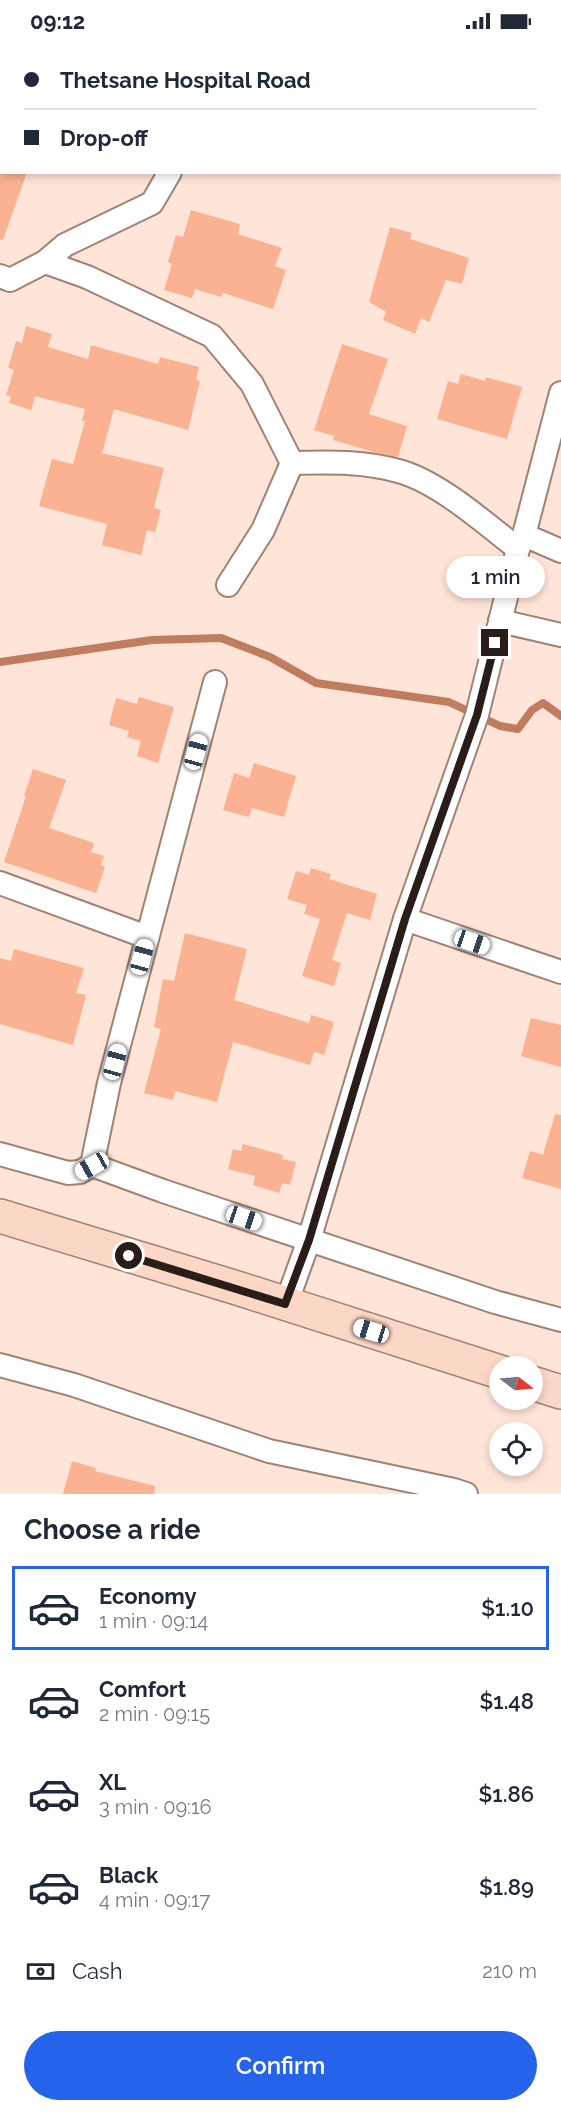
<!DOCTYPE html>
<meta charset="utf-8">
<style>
:root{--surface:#fff;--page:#f6f6f7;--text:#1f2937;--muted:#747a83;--line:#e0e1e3;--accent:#2563eb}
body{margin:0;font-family:Raleway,sans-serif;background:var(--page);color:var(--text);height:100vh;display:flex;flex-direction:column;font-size:22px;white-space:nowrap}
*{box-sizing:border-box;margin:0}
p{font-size:20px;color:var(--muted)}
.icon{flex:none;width:33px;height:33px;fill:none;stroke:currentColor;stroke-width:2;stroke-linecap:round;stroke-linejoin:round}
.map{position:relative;height:1452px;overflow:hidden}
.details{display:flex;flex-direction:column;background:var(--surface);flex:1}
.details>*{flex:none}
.top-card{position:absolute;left:0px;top:0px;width:561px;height:132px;box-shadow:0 3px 9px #0003;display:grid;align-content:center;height:132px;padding:0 24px;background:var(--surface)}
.needle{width:39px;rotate:106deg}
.tools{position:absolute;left:489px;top:1314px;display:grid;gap:12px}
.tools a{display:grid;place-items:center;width:54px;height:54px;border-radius:50%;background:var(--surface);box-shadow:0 3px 9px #0003;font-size:30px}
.end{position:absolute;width:27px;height:27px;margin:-14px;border:8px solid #291d18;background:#fff;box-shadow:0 0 0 3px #fff}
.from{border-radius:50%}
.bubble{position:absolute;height:42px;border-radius:21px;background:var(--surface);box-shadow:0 3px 9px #0003;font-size:20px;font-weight:600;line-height:42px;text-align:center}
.car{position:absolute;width:18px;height:36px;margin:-18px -9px;border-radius:8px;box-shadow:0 0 4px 2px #0007;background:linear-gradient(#fff 24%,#345 0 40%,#fff 0 76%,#345 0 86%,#fff 0)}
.top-card b{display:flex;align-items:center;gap:21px;height:57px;font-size:22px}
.top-card b+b{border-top:2px solid var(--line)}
.top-card i{width:15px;height:15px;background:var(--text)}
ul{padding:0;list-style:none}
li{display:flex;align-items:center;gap:18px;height:84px;margin:0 12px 9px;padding:0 12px;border:3px solid transparent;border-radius:0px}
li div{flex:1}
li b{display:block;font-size:22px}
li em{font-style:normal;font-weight:600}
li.selected{border-color:var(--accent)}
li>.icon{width:54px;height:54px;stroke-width:1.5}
h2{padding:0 24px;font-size:27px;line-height:72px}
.pay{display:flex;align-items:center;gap:15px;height:66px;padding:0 24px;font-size:22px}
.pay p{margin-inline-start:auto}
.button{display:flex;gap:12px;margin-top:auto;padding:12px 24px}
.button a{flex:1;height:69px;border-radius:36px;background:var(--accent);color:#fff;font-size:24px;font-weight:600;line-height:69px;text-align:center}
.status{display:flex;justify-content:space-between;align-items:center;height:42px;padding:0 30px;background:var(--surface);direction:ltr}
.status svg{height:16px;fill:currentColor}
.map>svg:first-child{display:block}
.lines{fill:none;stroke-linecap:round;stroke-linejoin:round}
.stream{stroke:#bf7c5e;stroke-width:8}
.building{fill:#fab293}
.street-casing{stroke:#a08275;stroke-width:26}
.secondary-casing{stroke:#a08275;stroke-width:36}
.street{stroke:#fff;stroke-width:22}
.secondary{stroke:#fbd7c6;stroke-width:33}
.route{stroke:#291d18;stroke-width:8}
</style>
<div class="status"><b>09:12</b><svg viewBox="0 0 49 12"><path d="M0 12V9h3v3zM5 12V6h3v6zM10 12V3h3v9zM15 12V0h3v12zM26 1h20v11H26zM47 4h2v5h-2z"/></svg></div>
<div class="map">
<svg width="561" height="1452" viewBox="0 0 561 1452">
<rect width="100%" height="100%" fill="#ffe4d8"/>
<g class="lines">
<polyline class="stream" points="0,620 152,598 221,596 270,615 316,641 449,660 500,684 518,687 532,668 543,661 561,674"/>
</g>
<g class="building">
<polygon points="0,130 27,130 3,198 0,197"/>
<polygon points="191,168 240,182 238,192 282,206 275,224 286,228 273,267 223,251 221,255 195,247 192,256 164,248 172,222 168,220 176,193 183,195"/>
<polygon points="390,185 412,191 410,197 469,216 462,242 446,238 429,280 421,276 415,292 383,278 386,270 369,260"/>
<polygon points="26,284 52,292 48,305 88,317 91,303 158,322 160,315 199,325 196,338 200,339 188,388 114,367 102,411 164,426 154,466 161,468 155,490 147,488 141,513 102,503 107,482 39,464 52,417 73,422 85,379 82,379 85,367 35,354 31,368 9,361 11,355 6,353 14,328 8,326 16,299 22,301"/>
<polygon points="342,302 388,317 369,372 407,384 398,415 374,410 333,398 334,394 314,388"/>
<polygon points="461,332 485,339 486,335 522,345 507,397 437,377 448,339 458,342"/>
<polygon points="139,655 174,665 158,721 137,714 141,699 127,695 129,689 109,683 116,656 137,662"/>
<polygon points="254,721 296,734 284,775 252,766 249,775 223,768 234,731 249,736"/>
<polygon points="33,727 66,738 49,786 94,801 91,810 104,814 101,823 105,825 96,851 4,820 26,754 24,754"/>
<polygon points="311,826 331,832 329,837 377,852 370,878 347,871 332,918 341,921 334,944 302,934 320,877 304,872 307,863 287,857 296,829 309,833"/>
<polygon points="185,891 247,907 234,958 309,981 311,973 334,980 324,1013 314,1010 310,1023 233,1000 217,1060 175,1049 173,1058 144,1051 161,987 154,985 163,937 174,939"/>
<polygon points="14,907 84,926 76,951 86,953 73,1003 0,982 0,916 11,919"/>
<polygon points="531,976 561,983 561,1025 521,1014"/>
<polygon points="555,1072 561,1073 561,1147 522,1136 530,1109 543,1113"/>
<polygon points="243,1102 283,1113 282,1117 296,1120 290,1143 282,1141 279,1151 253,1143 255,1134 228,1127 233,1107 241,1109"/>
<polygon points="72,1419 96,1426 95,1429 155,1444 154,1452 63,1452"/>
</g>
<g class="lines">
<g class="street-casing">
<g id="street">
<polyline points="164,0 169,2"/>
<polyline points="231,0 232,2"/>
<polyline points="560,97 561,98"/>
<polyline points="45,220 65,203 152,161 170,130"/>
<polyline points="0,234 10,238 45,220 87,235 212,294 252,342 292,421 263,488 228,543"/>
<path d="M 292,421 C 329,420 366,419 402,430 C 441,442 486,482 518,507"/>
<polyline points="524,493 561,509"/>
<polyline points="500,579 561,593"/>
<polyline points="0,841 147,895"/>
<polyline points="405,877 561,930"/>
<polyline points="0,1112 68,1131 80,1130 92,1123 163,1149 495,1260 561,1278"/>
<polyline points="92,1123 109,1041 215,640"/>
<polyline points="286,1262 309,1198 405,877 477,673 518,507 524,493 561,351"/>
<polyline points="0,1323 74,1343 269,1409 454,1448 466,1452"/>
</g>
</g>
<g class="secondary-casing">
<g id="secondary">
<polyline points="0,1174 237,1246 500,1330"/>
<polyline points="532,1341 561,1350"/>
</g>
</g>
<use href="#street" class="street"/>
<use href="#secondary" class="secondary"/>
</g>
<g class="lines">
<polyline class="route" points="129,1214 285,1262 309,1198 405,877 477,673 495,601"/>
</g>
</svg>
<div class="tools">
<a><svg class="needle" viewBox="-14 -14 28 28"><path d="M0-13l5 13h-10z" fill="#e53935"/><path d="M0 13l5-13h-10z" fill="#747a83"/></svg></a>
<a><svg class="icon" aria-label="locate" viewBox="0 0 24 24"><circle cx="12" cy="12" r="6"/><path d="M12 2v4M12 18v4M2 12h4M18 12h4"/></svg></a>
</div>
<i class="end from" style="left:129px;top:1214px"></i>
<i class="end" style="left:495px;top:601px"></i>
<div class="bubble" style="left:446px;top:514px;width:99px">1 min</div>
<i class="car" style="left:196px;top:710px;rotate:15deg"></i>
<i class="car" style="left:472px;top:900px;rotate:109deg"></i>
<i class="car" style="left:142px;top:915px;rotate:15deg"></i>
<i class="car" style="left:115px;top:1020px;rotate:15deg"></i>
<i class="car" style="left:92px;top:1124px;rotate:241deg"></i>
<i class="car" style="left:244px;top:1176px;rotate:109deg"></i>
<i class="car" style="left:371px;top:1289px;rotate:287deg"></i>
<div class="top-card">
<b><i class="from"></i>Thetsane Hospital Road</b>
<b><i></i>Drop-off</b>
</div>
</div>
<section class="details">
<h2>Choose a ride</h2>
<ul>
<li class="selected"><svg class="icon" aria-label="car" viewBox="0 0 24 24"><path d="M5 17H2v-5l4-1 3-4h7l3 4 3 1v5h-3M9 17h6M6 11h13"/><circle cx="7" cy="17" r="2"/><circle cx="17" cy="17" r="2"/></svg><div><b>Economy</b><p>1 min · 09:14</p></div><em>$1.10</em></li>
<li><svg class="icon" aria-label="car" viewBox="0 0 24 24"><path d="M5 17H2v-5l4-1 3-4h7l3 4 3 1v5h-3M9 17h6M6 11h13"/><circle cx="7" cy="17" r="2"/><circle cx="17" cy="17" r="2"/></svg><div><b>Comfort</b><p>2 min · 09:15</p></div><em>$1.48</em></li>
<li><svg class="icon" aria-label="car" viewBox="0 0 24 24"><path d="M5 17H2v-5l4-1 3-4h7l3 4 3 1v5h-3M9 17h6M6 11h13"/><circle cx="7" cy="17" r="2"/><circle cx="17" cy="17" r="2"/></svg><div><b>XL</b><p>3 min · 09:16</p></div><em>$1.86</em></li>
<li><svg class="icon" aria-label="car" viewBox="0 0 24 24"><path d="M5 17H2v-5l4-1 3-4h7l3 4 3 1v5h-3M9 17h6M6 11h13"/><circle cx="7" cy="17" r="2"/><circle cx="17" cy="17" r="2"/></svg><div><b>Black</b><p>4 min · 09:17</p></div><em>$1.89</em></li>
</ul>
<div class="pay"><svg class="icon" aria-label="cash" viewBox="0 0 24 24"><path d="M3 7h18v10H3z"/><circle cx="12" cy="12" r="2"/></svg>Cash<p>210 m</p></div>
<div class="button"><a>Confirm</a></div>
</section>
